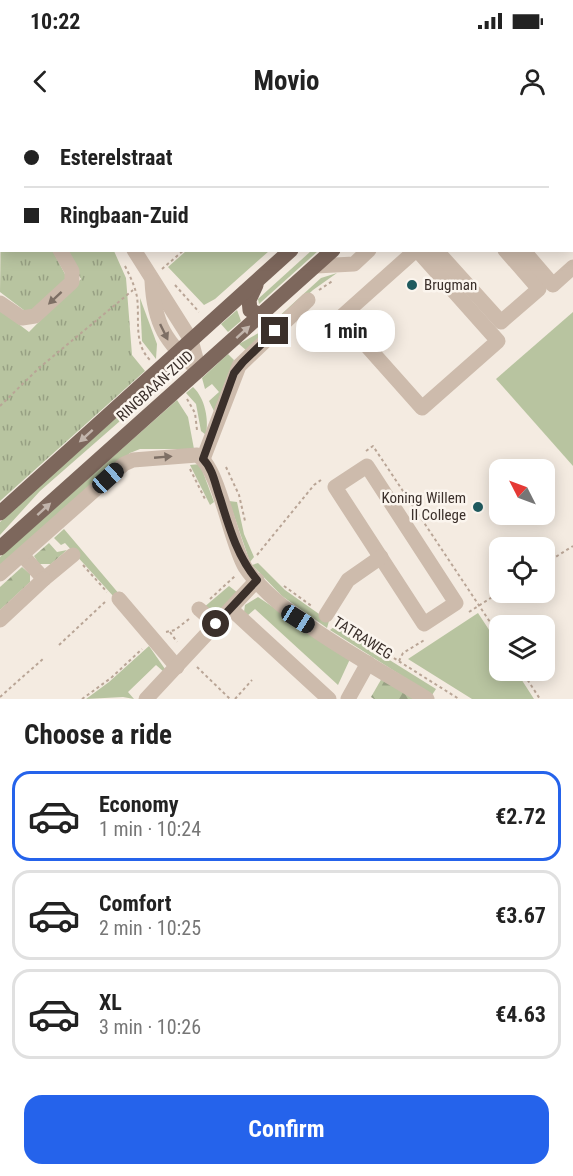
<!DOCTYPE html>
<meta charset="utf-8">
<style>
:root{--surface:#fff;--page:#f6f6f6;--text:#222;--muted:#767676;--line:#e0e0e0;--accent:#2563eb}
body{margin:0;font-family:"Roboto Condensed",sans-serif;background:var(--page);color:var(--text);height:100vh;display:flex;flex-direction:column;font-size:22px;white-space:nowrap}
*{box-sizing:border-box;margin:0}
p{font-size:20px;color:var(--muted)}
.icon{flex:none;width:33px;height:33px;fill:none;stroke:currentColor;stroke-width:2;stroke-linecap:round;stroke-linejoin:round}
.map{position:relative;height:579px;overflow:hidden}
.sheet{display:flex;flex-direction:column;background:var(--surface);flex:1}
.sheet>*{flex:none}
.guide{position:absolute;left:0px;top:0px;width:573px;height:132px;box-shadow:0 3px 15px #0003;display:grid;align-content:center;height:132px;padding:0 24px;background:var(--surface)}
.needle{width:39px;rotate:312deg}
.fabs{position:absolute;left:489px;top:339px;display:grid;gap:12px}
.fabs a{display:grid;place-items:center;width:66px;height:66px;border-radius:12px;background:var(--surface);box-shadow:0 3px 15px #0003;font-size:30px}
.end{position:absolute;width:27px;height:27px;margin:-14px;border:8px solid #3b302b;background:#fff;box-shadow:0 0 0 3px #fff}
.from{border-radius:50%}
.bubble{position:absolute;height:42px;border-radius:18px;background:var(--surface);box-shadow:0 3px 15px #0003;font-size:20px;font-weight:700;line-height:42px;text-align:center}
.car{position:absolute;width:18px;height:36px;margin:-18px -9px;border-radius:8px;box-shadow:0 0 4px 2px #0007;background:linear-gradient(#222 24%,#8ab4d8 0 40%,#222 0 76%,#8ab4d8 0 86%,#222 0)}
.guide b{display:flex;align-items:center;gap:21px;height:57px;font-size:22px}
.guide b+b{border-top:2px solid var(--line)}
.guide i{width:15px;height:15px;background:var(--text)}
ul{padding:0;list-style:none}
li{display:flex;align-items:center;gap:18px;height:90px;margin:0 12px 9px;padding:0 12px;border:3px solid var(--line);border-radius:18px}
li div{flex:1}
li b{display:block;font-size:22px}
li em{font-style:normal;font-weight:700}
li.on{border-color:var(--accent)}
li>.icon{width:54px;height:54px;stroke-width:1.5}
h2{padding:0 24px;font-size:27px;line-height:72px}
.cta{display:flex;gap:12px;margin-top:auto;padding:12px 24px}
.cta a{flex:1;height:69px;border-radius:18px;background:var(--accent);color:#fff;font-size:24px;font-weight:700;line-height:69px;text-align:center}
.status{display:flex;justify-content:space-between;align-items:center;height:42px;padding:0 30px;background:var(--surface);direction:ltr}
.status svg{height:16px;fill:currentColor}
header{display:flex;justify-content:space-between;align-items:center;height:78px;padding:0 24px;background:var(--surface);font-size:27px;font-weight:700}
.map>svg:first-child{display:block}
.grass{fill:#b8c4a0}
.forest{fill:url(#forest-firs)}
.park{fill:url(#park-tufts)}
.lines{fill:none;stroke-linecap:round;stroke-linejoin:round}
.path{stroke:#b9a596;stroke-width:2;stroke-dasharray:3 3;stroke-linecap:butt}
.minor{stroke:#cdbbac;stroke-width:15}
.major{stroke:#7d675c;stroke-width:15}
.oneway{fill:#7d6f65}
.oneway2{fill:#c2b5ac}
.route{stroke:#3b302b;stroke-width:8}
.poi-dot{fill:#1f5a5e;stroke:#fbf5ee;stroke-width:2}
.labels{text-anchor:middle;stroke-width:5;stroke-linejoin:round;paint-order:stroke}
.poi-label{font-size:15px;fill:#3b302b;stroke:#fbf5ee;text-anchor:start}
.street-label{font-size:15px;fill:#3b302b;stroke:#fbf5ee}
</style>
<div class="status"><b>10:22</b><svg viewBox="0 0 49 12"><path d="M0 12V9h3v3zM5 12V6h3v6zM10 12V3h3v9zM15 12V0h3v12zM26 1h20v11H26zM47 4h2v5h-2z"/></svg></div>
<header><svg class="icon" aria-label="back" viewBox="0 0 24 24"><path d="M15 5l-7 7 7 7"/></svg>Movio<svg class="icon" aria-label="person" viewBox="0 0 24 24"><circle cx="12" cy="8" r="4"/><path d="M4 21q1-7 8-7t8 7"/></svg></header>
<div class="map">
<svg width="573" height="579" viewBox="0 0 573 579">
<defs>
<pattern id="forest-firs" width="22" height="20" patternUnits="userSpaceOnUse" patternTransform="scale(1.5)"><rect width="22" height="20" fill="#b8c4a0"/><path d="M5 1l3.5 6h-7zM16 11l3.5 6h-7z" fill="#97a083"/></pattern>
<pattern id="park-tufts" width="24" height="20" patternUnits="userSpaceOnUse" patternTransform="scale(1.5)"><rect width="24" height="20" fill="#b8c4a0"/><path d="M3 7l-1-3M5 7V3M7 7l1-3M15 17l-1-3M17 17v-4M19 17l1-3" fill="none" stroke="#97a083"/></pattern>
</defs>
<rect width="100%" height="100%" fill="#f4ebe1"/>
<g class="grass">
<polygon points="186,131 186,130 269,131 215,179 204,185 168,147"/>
<polygon points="311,131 318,131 259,184 258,179"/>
<polygon points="337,153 313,170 247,231 239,224 264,210 321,158"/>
<polygon points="140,178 157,224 156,239 142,221"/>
<polygon points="237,190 241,201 228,212 221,204"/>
<polygon points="573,192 573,346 496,259"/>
<polygon points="228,234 234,240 214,291 209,281 219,272 212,264 205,269 202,258"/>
<path d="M 193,267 C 205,278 209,299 206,315 L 201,311 L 196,284 L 186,273 Z"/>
<polygon points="148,269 152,273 40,371 0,415 0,402"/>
<polygon points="177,280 188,297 194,329 140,329 130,333 0,446 0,437"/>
<polygon points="200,344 214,382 210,385 190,345"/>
<polygon points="229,381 237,382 244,414 254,437 250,442"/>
<polygon points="64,409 120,475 114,477 65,423 61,425 54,418"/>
<polygon points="258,443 285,470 329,501 327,508 282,476 252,445"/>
<polygon points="229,466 238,473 214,498 203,488"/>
<polygon points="258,477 350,539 338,565 255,489 247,496 244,492 245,485"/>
<polygon points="478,493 499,525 500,550 516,551 534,579 472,579 408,539"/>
<polygon points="335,506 436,569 432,575 330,510"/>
<polygon points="149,526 165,549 164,552 156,545 128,572 134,579 123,577 86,579 109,562"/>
</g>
<g class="forest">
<polygon points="49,423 57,432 67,430 51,444 39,444 34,436"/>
<polygon points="22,447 30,454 30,462 0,490 0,467"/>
<polygon points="382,558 415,579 374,579 371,577"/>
</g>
<g class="park">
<polygon points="1,101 2,130 53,131 67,158 29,194 0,172"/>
<polygon points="65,131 114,131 126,158 132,235 145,251 0,381 0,190 29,212 81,159"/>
</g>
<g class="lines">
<g class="path">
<polyline points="43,0 44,2"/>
<polyline points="375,0 375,2"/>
<path d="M 125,146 C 130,156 135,166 137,177 C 140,199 133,223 150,240"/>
<polyline points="162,149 184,130"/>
<polyline points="175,165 199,192"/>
<polyline points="319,170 334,160"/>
<polyline points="187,279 195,293 197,310"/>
<polyline points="0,286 39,248 133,170"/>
<polyline points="366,331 373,326 500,517"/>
<polyline points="226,347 239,375 245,401"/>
<polyline points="190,349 205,379"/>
<polyline points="257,435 314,365 321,360"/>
<polyline points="546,443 573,426"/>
<polyline points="83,445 107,472"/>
<polyline points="284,466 313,487"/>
<polyline points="210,479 235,456"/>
<polyline points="469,492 500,472"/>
<polyline points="338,503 459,579"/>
<polyline points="166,512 175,510 189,499"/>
<polyline points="170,512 177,522"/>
<polyline points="59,525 105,482"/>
<polyline points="399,541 403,533 426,519"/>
<polyline points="197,547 230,579"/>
<polyline points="521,550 540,579"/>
<polyline points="0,577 44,538"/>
<polyline points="82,579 111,558 142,529"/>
<polyline points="235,579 252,560"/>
</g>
<g class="minor">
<polyline points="60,0 61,2"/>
<polyline points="157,0 158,2"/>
<polyline points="189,0 190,2"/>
<polyline points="543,0 544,2"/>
<polyline points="140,2 142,0"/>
<polyline points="292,2 295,0"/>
<polyline points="516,2 518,0"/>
<polyline points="572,32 573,34"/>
<polyline points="0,84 2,83"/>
<polyline points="134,130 191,220 199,250"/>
<polyline points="416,130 341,197 422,288 498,221 417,130"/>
<polyline points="436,130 501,202 539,169 505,130"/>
<polyline points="523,130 553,165 573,147"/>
<polyline points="316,146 354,144 369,130"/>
<path d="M 152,161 C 154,204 166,224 199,250"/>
<polyline points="0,183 22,198 35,196 72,162 72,151 60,130"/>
<polyline points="203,339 239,246 308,180"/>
<polygon points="367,346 456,483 424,504 335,367"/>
<polyline points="22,435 44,459 73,435"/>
<path d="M 0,454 L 124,344 L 133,340 L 197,335 C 219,346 230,422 245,447 C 277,496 376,547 427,579"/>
<polyline points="119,479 177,547"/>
<polyline points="199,489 216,504"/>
<polyline points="231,489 329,579"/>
<polyline points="326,495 348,460 381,437"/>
<polyline points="0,500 44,459"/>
<polyline points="146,579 257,460"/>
<polyline points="348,579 368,543"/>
</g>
<g class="major">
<polyline points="434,2 436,0"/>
<polyline points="477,2 479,0"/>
<polyline points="256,165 249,180 250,190 258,194 264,193"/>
<polyline points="0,393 291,130"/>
<polyline points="0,428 333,130"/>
</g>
</g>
<defs><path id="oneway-solid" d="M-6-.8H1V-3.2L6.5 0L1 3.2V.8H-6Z" transform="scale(1.5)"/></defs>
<g class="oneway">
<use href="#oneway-solid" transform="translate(55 178) rotate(137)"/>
<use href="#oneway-solid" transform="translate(164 212) rotate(64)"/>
<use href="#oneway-solid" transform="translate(163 337) rotate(-5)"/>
</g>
<g class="oneway2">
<use href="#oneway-solid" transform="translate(243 212) rotate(-42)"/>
<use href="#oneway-solid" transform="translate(86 316) rotate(138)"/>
<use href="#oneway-solid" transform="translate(44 389) rotate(-42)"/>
</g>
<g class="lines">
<path class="route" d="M 216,504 L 257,460 C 237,436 229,407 220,378 C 215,364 213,349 203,339 L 234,253 L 243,242 L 275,211"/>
</g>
<g class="poi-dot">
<circle cx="412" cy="165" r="6"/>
<circle cx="478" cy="387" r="6"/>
</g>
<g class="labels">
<g class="poi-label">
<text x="424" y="170">Brugman</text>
<text x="466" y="383" text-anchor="end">Koning Willem<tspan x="466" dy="17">II College</tspan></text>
</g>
<g class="street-label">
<text transform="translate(155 266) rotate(-42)" y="5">RINGBAAN-ZUID</text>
<text transform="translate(363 518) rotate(32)" y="5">TATRAWEG</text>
</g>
</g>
</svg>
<div class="fabs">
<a><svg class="needle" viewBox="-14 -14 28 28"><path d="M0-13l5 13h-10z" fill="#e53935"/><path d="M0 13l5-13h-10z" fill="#767676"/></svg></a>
<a><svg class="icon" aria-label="locate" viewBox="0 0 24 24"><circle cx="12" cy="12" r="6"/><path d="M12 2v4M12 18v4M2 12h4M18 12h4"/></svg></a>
<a><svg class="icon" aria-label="layers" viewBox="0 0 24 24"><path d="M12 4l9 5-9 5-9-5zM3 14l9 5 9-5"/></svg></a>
</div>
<i class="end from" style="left:216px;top:504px"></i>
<i class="end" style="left:275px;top:211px"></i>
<div class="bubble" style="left:296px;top:190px;width:99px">1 min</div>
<i class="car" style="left:108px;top:358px;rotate:48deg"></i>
<i class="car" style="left:298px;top:499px;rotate:122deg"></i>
<div class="guide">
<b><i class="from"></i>Esterelstraat</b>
<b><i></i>Ringbaan-Zuid</b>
</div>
</div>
<section class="sheet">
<h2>Choose a ride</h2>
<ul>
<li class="on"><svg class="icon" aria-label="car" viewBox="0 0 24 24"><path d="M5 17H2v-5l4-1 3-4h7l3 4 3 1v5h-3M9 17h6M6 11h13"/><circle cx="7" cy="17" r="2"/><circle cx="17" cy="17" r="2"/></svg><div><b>Economy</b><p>1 min · 10:24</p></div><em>€2.72</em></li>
<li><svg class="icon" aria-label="car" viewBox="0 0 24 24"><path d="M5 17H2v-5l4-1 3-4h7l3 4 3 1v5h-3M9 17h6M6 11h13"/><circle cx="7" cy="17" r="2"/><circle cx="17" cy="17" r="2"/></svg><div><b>Comfort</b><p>2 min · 10:25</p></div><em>€3.67</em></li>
<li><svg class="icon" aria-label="car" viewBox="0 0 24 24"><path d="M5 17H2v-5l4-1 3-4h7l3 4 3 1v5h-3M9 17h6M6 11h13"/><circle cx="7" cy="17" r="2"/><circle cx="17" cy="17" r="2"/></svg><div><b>XL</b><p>3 min · 10:26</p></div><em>€4.63</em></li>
</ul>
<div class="cta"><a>Confirm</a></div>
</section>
